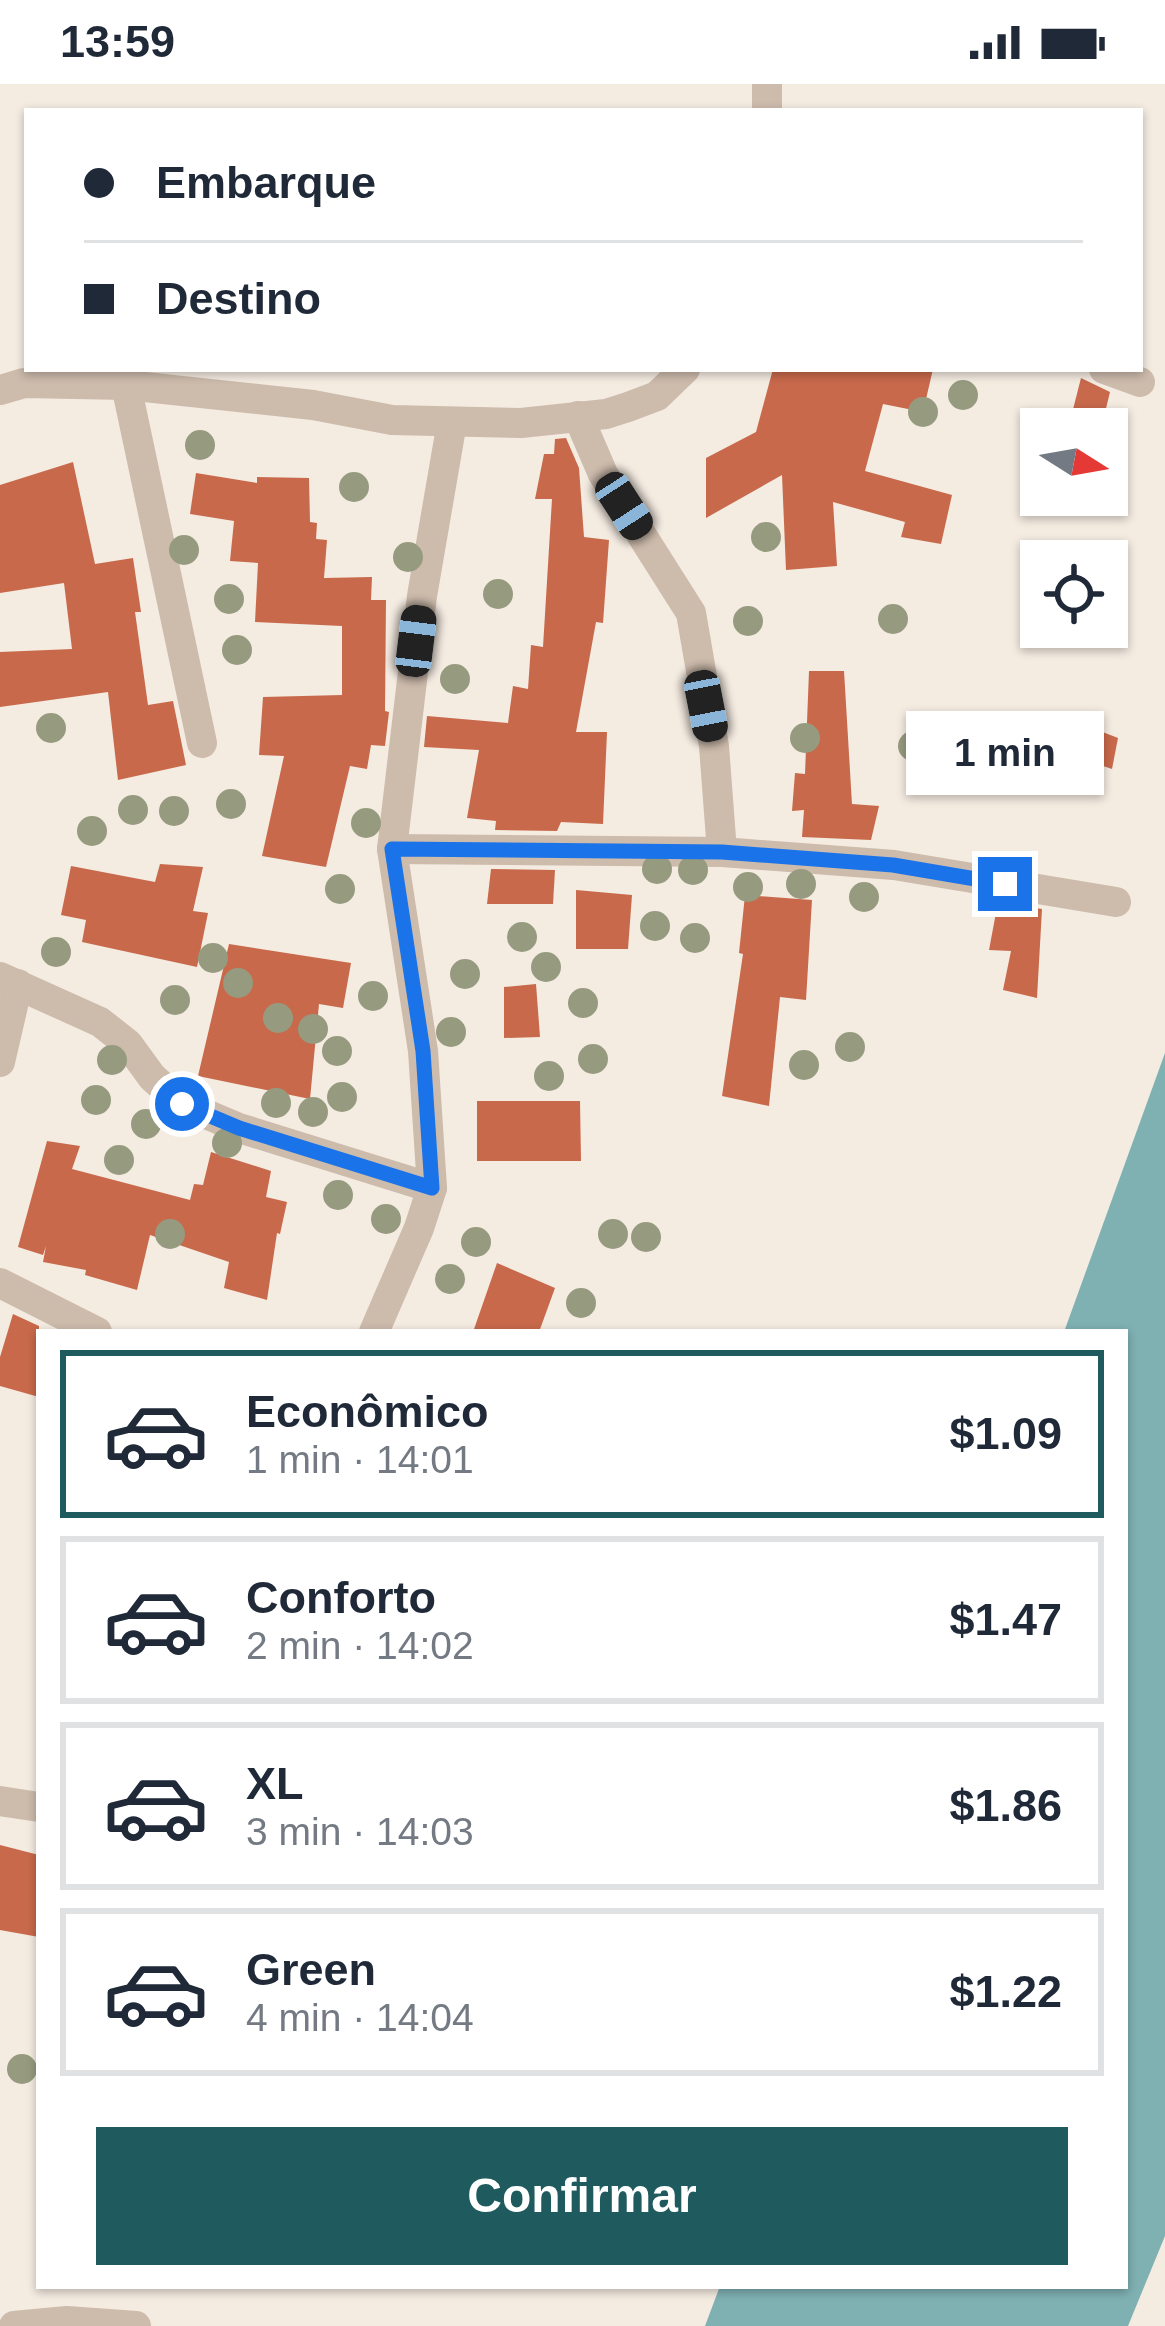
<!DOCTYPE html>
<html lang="pt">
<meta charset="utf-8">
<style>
:root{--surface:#fff;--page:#f6f6f7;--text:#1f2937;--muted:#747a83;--line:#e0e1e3;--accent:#1f5a5e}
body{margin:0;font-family:Arial,sans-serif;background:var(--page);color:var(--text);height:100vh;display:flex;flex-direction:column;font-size:45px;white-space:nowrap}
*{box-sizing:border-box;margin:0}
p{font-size:39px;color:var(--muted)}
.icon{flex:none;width:66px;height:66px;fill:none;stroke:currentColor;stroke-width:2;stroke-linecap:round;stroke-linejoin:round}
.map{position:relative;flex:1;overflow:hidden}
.side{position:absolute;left:36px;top:1245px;width:1092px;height:960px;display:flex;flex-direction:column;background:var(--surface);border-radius:0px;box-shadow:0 3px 9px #0004}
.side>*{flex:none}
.guide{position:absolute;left:24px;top:24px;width:1119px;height:264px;border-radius:0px;box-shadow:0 3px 9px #0004;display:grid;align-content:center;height:264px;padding:0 60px;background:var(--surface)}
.needle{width:78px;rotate:101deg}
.controls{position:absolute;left:1020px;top:324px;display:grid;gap:24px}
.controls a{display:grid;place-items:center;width:108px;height:108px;border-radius:0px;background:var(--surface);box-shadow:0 3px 9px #0004;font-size:60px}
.end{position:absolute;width:54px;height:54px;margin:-27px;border:15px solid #1a73e8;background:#fff;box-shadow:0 0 0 6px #fff}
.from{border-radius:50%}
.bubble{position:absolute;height:84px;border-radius:0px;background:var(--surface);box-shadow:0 3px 9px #0004;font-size:39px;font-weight:700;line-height:84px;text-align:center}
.car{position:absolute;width:36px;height:72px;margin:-36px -18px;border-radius:15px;box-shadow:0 0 9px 3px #0007;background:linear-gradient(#222 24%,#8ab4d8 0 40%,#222 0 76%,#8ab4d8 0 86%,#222 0)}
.guide b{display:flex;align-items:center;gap:42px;height:114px;font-size:45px}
.guide b+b{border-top:3px solid var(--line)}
.guide i{width:30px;height:30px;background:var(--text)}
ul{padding:21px 0 0;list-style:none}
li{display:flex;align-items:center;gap:36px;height:168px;margin:0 24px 18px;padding:0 36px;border:6px solid var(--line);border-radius:0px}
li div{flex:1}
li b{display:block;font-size:45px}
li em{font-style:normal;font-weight:700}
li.on{border-color:var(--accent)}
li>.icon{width:108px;height:108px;stroke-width:1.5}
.action{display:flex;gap:24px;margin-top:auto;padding:24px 60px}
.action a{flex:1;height:138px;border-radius:0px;background:var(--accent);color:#fff;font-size:48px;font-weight:700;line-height:138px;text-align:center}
.status{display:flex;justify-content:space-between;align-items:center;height:84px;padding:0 60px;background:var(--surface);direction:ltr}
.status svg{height:33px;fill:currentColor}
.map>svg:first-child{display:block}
.water{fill:#7fb0b2}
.building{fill:#c8694b}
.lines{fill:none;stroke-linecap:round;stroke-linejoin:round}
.minor{stroke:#cdbbac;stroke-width:30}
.tree{fill:#969b7f}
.route{stroke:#1a73e8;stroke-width:15}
</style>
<div class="status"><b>13:59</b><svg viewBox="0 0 49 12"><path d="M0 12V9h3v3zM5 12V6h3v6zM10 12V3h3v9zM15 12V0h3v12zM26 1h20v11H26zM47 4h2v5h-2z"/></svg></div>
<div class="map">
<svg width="1165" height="2242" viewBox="0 0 1165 2242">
<rect width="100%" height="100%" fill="#f4ebe1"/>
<polygon class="water" points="1165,969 1165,2152 1128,2242 705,2242 720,2202 1125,2202 1125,1248 1064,1248"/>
<g class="building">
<polygon points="773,285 933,285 923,328 883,320 865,387 952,411 941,460 901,453 905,438 833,418 837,482 786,486 782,391 706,434 706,374 756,348"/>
<polygon points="1081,294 1110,308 1101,345 1068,345"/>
<polygon points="566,354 579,384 584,453 609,456 603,539 596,538 576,648 607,648 603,740 561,738 557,747 495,746 496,737 467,734 479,666 424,663 427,632 508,639 513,602 528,605 531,561 543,563 552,415 535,415 544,370 554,370 555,355"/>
<polygon points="73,378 95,480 133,474 141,528 135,528 148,621 173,617 186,681 118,696 108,608 0,623 0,568 72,565 64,499 0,509 0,401"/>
<polygon points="196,389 257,399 257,393 309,394 310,438 317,439 316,455 327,456 324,494 372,493 371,516 386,516 385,627 389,628 385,662 371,661 367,685 350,682 326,783 262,772 284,672 259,671 263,613 342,611 342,542 255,538 258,479 230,477 234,437 190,430"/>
<polygon points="809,587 844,587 852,720 879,722 871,756 802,753 804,726 792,727 795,689 805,690"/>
<polygon points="1054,629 1118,654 1112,685 1044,662"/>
<polygon points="160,780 203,783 193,827 208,829 197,883 82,858 86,836 61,831 71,782 155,798"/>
<polygon points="491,785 555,786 553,820 487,820"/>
<polygon points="576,806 632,811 628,865 576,865"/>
<polygon points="745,811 812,816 806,916 780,913 769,1022 722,1012 743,870 739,869"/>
<polygon points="998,818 1042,825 1037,914 1003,906 1011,867 989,866"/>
<polygon points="229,860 351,879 343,924 319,920 310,1015 198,992"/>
<polygon points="536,900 540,953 504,954 504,903"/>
<polygon points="477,1017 580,1017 581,1077 477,1077"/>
<polygon points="47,1057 80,1062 72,1085 190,1116 194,1100 203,1101 211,1068 271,1087 266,1113 287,1118 280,1150 277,1149 267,1216 224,1204 229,1178 150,1151 137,1206 85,1191 86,1186 43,1178 46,1162 43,1171 18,1163"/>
<polygon points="497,1179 555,1204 539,1248 473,1248"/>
<polygon points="13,1230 39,1242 39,1313 0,1302 0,1273"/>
<polygon points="0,1761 39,1771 39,1853 0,1846"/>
</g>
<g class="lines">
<g class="minor">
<polyline points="767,0 767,27"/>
<polyline points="1104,285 1140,298"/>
<polyline points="126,301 202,659"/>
<polyline points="0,306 24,299 126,301 313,321 392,336 521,339 606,330 628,323 657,312 685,285"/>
<polyline points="578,332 603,390 691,529 714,662 722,768"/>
<polyline points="392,765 722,768 894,781 1116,818"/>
<polyline points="0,893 100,938 128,960 152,993 182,1020 239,1044 432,1104"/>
<polyline points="0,978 18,900"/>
<polyline points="0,1199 97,1248"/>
<polyline points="374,1248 419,1144 432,1104 423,967 392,765 422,512 452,338"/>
<polyline points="0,1717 39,1723"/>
<polyline points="14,2242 67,2237 136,2242"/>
</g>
</g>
<g class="tree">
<circle cx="963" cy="311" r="15"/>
<circle cx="923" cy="328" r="15"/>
<circle cx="200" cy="361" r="15"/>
<circle cx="354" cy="403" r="15"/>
<circle cx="766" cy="453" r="15"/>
<circle cx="184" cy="466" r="15"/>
<circle cx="408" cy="473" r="15"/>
<circle cx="498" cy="510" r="15"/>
<circle cx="229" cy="515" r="15"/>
<circle cx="893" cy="535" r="15"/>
<circle cx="748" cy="537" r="15"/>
<circle cx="237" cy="566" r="15"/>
<circle cx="455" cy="595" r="15"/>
<circle cx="51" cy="644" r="15"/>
<circle cx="805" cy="654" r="15"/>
<circle cx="913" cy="662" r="15"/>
<circle cx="231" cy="720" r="15"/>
<circle cx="133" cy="726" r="15"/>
<circle cx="174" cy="727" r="15"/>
<circle cx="366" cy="739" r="15"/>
<circle cx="92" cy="747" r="15"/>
<circle cx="657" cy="785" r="15"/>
<circle cx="693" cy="786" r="15"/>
<circle cx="801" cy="800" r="15"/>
<circle cx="748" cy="803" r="15"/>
<circle cx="340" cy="805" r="15"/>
<circle cx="864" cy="813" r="15"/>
<circle cx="655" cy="842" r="15"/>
<circle cx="522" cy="853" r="15"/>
<circle cx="695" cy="854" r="15"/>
<circle cx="56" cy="868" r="15"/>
<circle cx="213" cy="874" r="15"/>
<circle cx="546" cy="883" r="15"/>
<circle cx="465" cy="890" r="15"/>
<circle cx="238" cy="899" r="15"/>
<circle cx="373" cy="912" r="15"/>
<circle cx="175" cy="916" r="15"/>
<circle cx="583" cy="919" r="15"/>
<circle cx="278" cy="934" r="15"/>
<circle cx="313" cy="945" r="15"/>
<circle cx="451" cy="948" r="15"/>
<circle cx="850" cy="963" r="15"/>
<circle cx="337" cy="967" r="15"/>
<circle cx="593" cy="975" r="15"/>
<circle cx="112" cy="976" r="15"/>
<circle cx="804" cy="981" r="15"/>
<circle cx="549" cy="992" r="15"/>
<circle cx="342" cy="1013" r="15"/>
<circle cx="96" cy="1016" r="15"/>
<circle cx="276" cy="1019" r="15"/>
<circle cx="313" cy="1028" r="15"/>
<circle cx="146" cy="1040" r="15"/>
<circle cx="227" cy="1059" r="15"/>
<circle cx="119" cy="1076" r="15"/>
<circle cx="338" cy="1111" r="15"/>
<circle cx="386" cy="1135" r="15"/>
<circle cx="170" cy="1150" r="15"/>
<circle cx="613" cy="1150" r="15"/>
<circle cx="646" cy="1153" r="15"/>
<circle cx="476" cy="1158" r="15"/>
<circle cx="450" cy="1195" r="15"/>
<circle cx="581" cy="1219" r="15"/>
<circle cx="22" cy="1985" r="15"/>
</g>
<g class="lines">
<polyline class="route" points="182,1020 239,1044 432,1104 423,967 392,765 722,768 893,781 1005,800"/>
</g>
</svg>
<div class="controls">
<a><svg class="needle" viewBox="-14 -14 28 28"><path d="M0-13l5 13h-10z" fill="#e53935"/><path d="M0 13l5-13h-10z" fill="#747a83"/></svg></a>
<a><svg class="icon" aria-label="locate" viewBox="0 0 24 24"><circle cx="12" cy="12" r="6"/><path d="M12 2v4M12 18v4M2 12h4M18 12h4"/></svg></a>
</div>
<i class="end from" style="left:182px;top:1020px"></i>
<i class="end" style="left:1005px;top:800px"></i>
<div class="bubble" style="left:906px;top:627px;width:198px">1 min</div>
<i class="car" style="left:624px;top:422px;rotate:147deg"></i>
<i class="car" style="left:416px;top:557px;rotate:7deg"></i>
<i class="car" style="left:706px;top:622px;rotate:169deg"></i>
<div class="guide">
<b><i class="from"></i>Embarque</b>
<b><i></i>Destino</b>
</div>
<section class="side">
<ul>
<li class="on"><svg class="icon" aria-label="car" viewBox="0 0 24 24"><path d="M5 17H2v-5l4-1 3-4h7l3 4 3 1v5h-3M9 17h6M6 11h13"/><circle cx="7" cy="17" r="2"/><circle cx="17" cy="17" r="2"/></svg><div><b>Econômico</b><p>1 min · 14:01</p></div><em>$1.09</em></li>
<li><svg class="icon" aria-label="car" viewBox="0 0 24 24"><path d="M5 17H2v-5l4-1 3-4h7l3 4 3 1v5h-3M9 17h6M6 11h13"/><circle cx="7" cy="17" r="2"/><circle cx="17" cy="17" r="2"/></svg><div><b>Conforto</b><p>2 min · 14:02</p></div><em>$1.47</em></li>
<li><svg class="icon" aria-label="car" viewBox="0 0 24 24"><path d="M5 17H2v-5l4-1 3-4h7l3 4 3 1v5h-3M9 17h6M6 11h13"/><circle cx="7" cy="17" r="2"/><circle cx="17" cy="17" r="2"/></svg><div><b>XL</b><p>3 min · 14:03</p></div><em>$1.86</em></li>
<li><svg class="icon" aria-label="car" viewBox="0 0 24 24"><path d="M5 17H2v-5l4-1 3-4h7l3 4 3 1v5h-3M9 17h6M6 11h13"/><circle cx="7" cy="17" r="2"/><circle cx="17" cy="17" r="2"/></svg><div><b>Green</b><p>4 min · 14:04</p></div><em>$1.22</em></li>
</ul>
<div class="action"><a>Confirmar</a></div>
</section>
</div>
